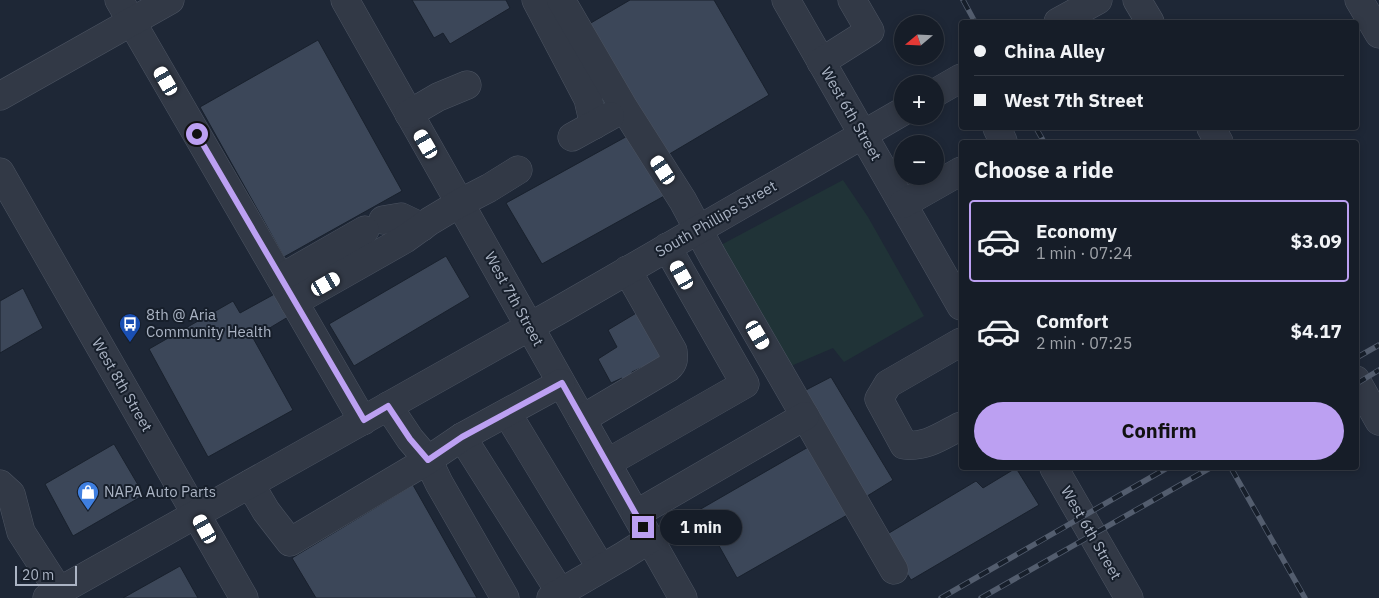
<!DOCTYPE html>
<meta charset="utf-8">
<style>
:root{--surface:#161d28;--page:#232a34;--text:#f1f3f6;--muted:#9ea2a8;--line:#353b45;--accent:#bca0f2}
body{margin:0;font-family:"IBM Plex Sans",sans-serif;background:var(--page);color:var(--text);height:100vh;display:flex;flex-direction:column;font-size:19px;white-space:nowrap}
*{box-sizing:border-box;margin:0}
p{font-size:16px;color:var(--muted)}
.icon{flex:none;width:28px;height:28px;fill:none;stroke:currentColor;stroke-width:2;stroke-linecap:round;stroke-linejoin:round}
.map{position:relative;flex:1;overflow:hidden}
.panel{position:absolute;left:959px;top:140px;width:400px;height:330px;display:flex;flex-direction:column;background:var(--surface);border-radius:5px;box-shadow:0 2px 8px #0003,0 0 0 1px var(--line)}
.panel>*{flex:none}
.top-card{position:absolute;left:959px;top:20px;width:400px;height:110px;border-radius:5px;box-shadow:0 2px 8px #0003,0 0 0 1px var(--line);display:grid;align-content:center;height:110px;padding:0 15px;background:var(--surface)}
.needle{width:32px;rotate:251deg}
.controls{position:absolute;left:894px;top:15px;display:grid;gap:10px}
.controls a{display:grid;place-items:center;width:50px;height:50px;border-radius:50%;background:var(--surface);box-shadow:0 2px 8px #0003,0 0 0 1px var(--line);font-size:25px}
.scale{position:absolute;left:15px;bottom:12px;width:62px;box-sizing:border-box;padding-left:5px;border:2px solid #abb4c4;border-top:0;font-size:14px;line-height:18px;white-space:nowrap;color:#abb4c4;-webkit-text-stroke:4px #171f2b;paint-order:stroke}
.end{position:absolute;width:22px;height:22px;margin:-11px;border:6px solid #bca0f2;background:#111;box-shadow:0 0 0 2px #111}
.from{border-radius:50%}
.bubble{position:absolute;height:35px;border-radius:18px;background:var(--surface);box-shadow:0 2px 8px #0003,0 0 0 1px var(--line);font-size:16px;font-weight:700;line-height:35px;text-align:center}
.car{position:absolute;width:15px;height:30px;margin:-15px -8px;border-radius:6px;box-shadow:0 0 4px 1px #0007;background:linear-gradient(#fff 24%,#345 0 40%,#fff 0 76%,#345 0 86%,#fff 0)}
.top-card b{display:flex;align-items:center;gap:18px;height:48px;font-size:19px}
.top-card b+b{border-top:1px solid var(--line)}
.top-card i{width:12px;height:12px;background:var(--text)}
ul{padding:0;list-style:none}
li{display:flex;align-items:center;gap:15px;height:82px;margin:0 10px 8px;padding:0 5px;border:2px solid transparent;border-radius:5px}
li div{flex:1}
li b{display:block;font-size:19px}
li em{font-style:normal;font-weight:700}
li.active{border-color:var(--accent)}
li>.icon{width:45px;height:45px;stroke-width:1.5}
h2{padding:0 15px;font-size:22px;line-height:60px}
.primary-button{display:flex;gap:10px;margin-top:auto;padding:10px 15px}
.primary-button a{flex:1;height:58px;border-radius:30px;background:var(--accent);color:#111;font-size:20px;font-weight:700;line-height:58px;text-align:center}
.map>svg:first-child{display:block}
.green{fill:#203337}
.building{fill:#3c4759;stroke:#19212d}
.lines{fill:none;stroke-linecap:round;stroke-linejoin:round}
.minor-casing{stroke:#4c5462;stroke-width:29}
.minor{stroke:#323946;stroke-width:28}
.rail-casing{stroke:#535d6e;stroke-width:5.5}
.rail{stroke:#171f2b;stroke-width:4;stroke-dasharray:11;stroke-linecap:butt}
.route{stroke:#bca0f2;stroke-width:6}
.labels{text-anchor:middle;stroke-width:4;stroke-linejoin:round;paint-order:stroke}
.street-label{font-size:15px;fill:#abb4c4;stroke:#171f2b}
.poi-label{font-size:15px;fill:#abb4c4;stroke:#171f2b;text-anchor:start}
</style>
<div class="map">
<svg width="1379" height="598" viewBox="0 0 1379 598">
<rect width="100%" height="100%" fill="#1e2736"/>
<polygon class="green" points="843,180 868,217 924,316 844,362 833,348 791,366 719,246"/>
<g class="building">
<polygon points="412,0 506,0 510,8 450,44 443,33 434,38"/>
<polygon points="630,0 714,0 769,95 661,159 584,27"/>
<polygon points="318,40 402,191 284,257 200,107"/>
<polygon points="631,134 666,195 542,264 506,203"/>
<polygon points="446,256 470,297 354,366 329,324"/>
<polygon points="23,288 43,328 0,353 0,301"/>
<polygon points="280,291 293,314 253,338 293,410 208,457 149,349 233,301 240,313"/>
<polygon points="638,312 664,357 632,372 633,378 624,382 622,378 611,383 598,359 617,347 608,330"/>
<polygon points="831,377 893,480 864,498 804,391"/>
<polygon points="114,444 144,495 73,536 45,484"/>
<polygon points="810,446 849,514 737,578 699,510"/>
<polygon points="1016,468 1039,505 911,580 884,536 976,481 983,488"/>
<polygon points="413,485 477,598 316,598 292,558"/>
<polygon points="180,566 198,598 123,598"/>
</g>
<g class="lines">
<g class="minor-casing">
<g id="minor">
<polyline points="119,0 363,421"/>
<polyline points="345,0 683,598"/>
<polyline points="536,0 588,99 594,125"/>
<polyline points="561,0 624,108 683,201 713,257 894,570"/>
<polyline points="786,0 961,306"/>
<polyline points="1137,0 1150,22"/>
<polyline points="1359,0 1379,34"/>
<polyline points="1058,22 1098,0"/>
<polyline points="821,62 870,31 852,0"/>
<polyline points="935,93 961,78"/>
<polyline points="0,96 170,0"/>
<polyline points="409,114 438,97 467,85"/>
<polyline points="997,128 1003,141 1002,142"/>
<polyline points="1211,128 1219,142"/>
<polyline points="572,137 610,116"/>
<polyline points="0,172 244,598"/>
<polyline points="903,204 961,171"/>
<polyline points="383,220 401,217 422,227"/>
<polyline points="281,278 365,230"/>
<polyline points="294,302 405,239 430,221 460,203 489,188 518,170"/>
<path d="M 961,342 L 888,384 L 879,399 L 904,445 C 926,448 943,435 961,426"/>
<polyline points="1356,380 1379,421"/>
<polyline points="388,406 410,439 428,460 439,483 505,598"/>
<polyline points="507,413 601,568"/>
<path d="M 582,419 L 668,368 C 674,363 674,359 673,351 L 627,270"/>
<polyline points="462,437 560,592"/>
<polyline points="607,463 745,384 667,247"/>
<polyline points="1054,468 1129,598"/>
<polyline points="0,484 11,494 21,532 59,591"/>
<polyline points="250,484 266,511 290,542 428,460 462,437 561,383"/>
<polyline points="636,514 805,416"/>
<polyline points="47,598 561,309 902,112"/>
<polyline points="551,598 623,556 650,539"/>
</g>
</g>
<use href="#minor" class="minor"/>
<g class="rail-casing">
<g id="rail">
<polyline points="963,0 975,22"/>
<polyline points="1036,128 1044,142"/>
<polyline points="1356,358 1379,345"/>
<polyline points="1356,384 1379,370"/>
<polyline points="1231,468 1305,598"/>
<polyline points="941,598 1167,468"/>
<polyline points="981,598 1210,468"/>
</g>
</g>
<use href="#rail" class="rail"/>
</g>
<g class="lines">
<polyline class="route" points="197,134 364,420 388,406 410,439 428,460 462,437 562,383 643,527"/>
</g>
<defs>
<g id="bus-pin" transform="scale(1.125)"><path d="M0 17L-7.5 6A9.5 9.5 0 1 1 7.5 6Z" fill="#1a4fb4" stroke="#171f2b"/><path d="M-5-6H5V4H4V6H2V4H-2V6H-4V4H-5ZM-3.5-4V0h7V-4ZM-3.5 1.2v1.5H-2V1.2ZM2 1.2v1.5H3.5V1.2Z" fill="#fff"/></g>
<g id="shop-pin" transform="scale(1.125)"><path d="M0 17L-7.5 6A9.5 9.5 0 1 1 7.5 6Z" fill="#3f7fe0" stroke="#171f2b"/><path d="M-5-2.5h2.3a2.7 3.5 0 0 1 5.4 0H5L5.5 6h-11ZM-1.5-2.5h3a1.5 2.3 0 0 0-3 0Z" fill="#fff"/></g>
</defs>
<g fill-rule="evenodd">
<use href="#bus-pin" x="130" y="324"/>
<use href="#shop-pin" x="88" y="492"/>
</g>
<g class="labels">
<g class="street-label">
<text transform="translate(851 114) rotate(60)" y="5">West 6th Street</text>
<text transform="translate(716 219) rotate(-30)" y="5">South Phillips Street</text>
<text transform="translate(514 299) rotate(61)" y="5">West 7th Street</text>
<text transform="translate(122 385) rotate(60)" y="5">West 8th Street</text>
<text transform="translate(1091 533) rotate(60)" y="5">West 6th Street</text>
</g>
<g class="poi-label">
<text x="146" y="320">8th @ Aria<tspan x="146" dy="17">Community Health</tspan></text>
<text x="104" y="497">NAPA Auto Parts</text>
</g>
</g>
</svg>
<div class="controls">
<a><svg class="needle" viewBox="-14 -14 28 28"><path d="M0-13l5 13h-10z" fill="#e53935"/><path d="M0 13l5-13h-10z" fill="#9ea2a8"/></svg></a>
<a>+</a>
<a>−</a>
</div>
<div class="scale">20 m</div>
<i class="end from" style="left:197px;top:134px"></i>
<i class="end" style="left:643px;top:527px"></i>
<div class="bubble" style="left:660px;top:510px;width:82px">1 min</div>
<i class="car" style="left:166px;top:81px;rotate:330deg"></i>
<i class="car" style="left:426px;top:144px;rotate:330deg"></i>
<i class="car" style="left:663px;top:170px;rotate:327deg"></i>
<i class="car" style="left:682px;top:275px;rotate:331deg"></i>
<i class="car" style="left:326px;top:284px;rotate:60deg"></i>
<i class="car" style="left:758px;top:335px;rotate:150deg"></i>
<i class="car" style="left:205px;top:529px;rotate:331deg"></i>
<div class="top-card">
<b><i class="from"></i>China Alley</b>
<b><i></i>West 7th Street</b>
</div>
<section class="panel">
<h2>Choose a ride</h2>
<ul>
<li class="active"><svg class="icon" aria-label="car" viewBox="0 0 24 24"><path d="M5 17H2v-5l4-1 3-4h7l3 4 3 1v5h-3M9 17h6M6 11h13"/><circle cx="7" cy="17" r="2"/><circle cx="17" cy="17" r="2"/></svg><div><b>Economy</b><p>1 min · 07:24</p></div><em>$3.09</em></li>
<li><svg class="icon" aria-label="car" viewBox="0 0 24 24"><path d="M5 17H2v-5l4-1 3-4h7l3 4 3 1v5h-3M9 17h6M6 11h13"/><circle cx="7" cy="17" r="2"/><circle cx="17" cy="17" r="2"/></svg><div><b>Comfort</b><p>2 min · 07:25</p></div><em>$4.17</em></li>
</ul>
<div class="primary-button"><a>Confirm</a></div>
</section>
</div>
